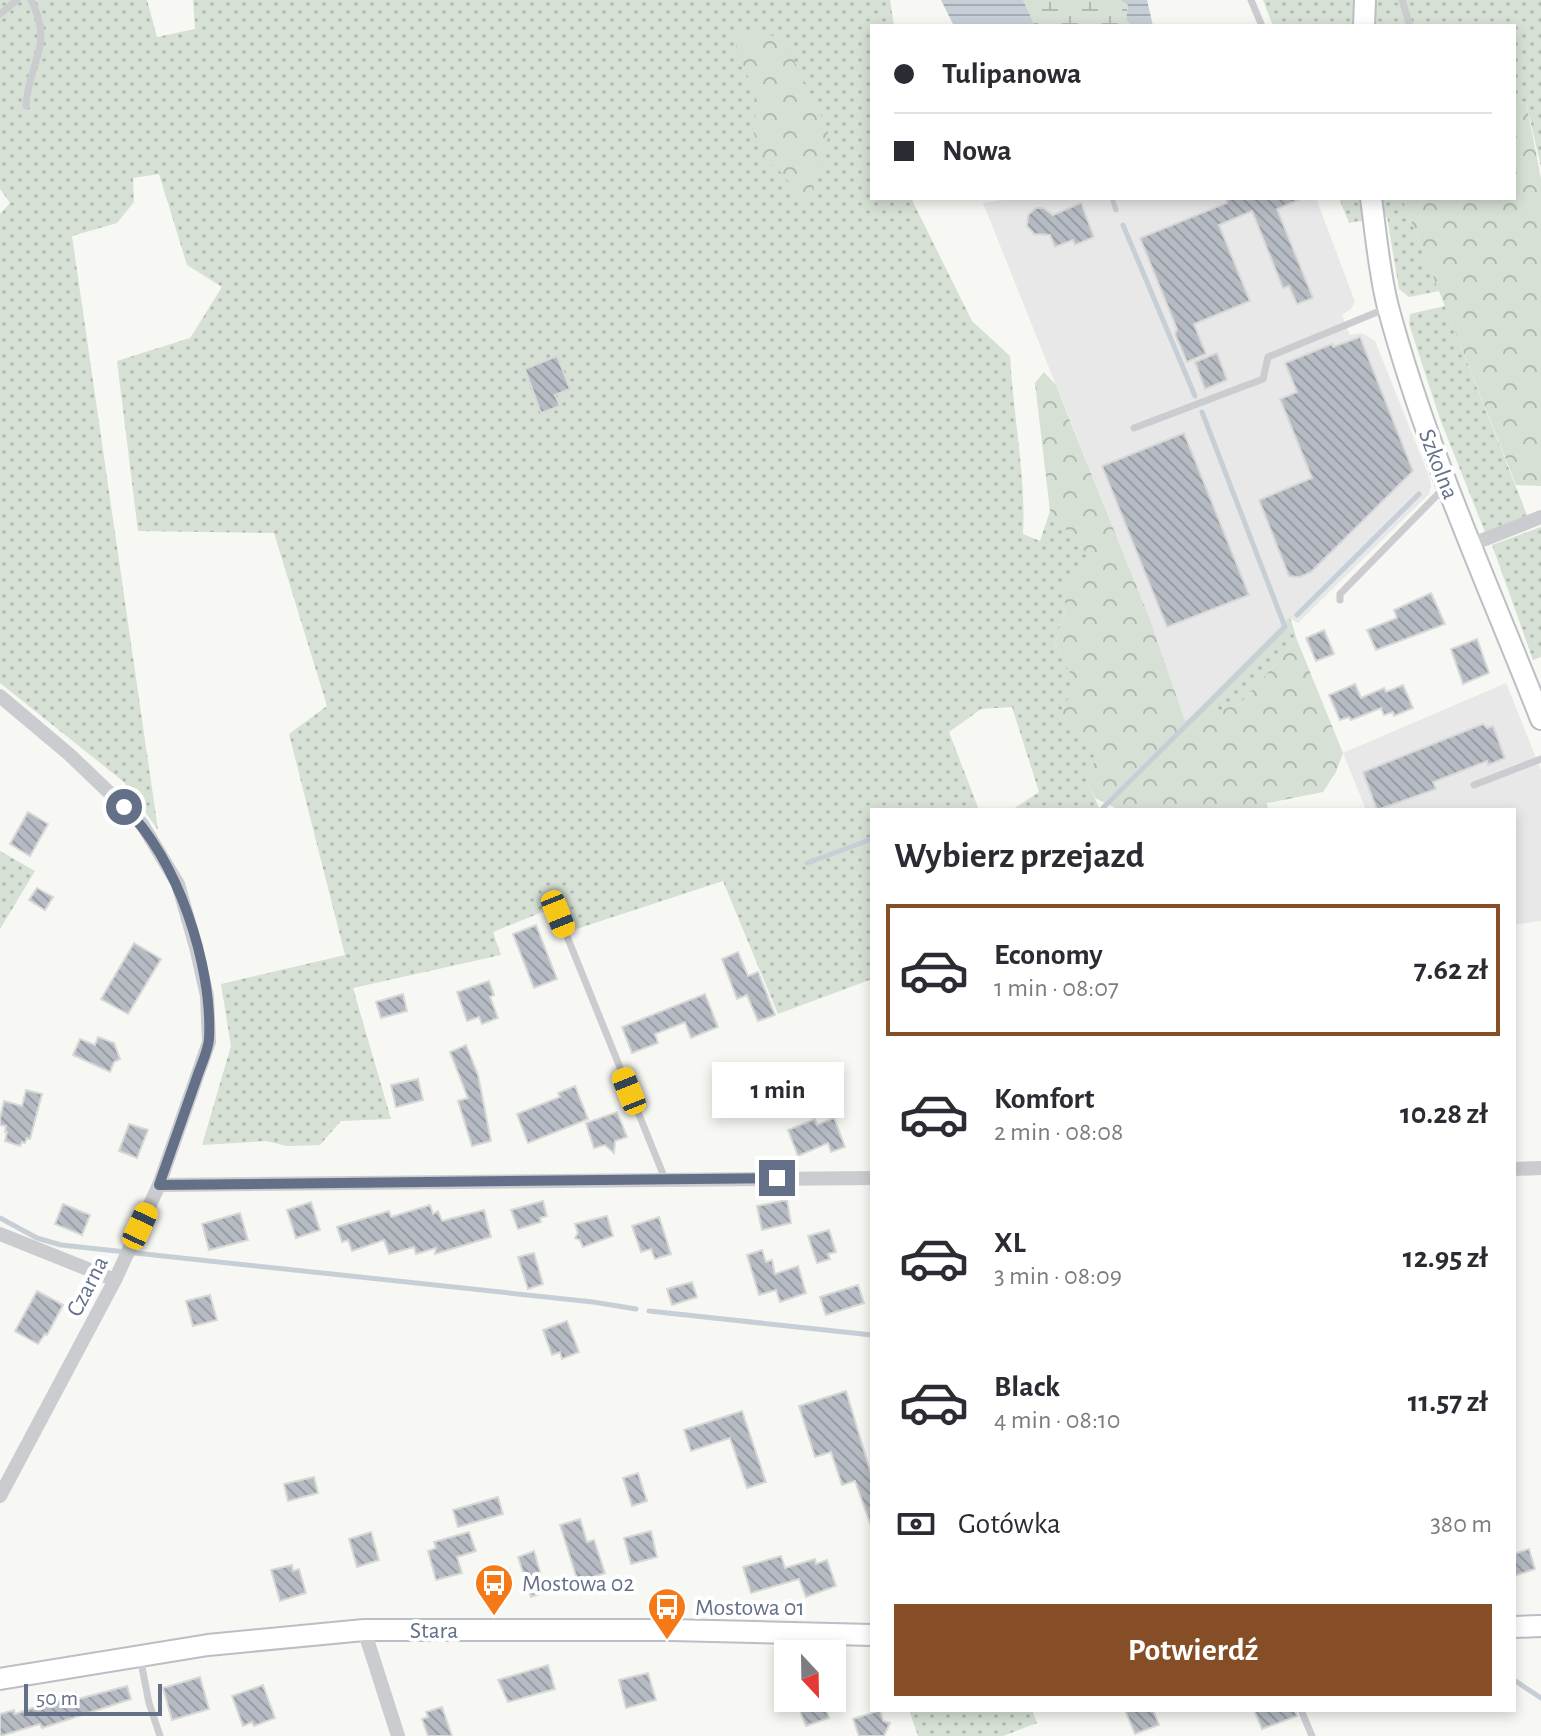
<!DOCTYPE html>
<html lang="pl">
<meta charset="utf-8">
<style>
:root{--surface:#fff;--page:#f7f7f7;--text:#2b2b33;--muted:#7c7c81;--line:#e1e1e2;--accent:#864e26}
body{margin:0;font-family:"Alegreya Sans",sans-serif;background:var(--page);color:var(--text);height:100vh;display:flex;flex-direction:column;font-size:30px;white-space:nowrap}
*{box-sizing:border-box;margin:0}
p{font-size:26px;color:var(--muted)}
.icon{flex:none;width:44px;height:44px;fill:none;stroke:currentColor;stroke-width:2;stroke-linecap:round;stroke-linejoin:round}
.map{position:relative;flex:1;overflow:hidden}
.sheet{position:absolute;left:870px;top:808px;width:646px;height:904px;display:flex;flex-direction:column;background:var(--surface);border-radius:0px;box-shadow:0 4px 12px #0003}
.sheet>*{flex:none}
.hud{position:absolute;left:870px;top:24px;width:646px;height:176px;border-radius:0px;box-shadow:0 4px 12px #0003;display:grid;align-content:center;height:176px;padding:0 24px;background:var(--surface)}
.needle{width:52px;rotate:158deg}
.fabs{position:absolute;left:774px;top:1640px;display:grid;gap:16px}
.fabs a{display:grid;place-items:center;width:72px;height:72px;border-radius:0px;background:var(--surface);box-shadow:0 4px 12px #0003;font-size:40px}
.scale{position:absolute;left:24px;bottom:20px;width:138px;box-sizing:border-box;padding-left:8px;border:4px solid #637088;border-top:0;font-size:22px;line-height:28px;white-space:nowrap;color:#637088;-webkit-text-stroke:6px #fff;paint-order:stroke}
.end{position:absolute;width:36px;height:36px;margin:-18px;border:10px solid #637088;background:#fff;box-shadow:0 0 0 4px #fff}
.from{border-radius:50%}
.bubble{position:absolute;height:56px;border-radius:0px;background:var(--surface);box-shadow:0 4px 12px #0003;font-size:26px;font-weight:700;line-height:56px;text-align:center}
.car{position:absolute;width:24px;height:48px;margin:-24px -12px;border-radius:10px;box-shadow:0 0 6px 2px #0007;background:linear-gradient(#f5c518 24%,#345 0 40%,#f5c518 0 76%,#345 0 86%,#f5c518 0)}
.hud b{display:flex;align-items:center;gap:28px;height:76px;font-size:30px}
.hud b+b{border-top:2px solid var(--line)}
.hud i{width:20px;height:20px;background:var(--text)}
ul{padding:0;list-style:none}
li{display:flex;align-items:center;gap:24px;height:132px;margin:0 16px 12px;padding:0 8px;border:4px solid transparent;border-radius:0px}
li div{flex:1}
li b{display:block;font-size:30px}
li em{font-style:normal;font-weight:700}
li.selected{border-color:var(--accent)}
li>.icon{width:72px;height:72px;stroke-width:1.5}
h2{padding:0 24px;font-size:36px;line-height:96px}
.pay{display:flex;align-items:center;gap:20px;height:88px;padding:0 24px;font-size:30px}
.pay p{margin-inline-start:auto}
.primary-button{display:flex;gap:16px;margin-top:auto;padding:16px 24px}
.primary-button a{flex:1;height:92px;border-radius:0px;background:var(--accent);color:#fff;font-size:32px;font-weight:700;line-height:92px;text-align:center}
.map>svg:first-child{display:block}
.built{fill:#e7e8e7}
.grass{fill:url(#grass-dots)}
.forest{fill:url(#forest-crowns)}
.wetland{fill:url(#wetland-marsh)}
.water{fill:url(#water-rules)}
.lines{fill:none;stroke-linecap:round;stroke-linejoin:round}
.stream{stroke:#c7cfd6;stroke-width:5}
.building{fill:url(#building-back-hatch);stroke:#d8d9d6;stroke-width:2}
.secondary-casing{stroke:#bbbec5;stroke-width:24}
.lane{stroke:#caccd0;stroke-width:7}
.street{stroke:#caccd0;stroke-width:14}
.secondary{stroke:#fff;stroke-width:20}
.route{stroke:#637088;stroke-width:10}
.labels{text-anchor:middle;stroke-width:8;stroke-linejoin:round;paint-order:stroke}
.street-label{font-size:24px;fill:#637088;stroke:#fff}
.poi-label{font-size:24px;fill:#637088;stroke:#fff;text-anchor:start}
</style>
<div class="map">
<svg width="1541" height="1736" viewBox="0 0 1541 1736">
<defs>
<pattern id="grass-dots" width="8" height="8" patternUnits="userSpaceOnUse" patternTransform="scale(2)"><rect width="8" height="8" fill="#d6e0d4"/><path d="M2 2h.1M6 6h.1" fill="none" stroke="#b1bab2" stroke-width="1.8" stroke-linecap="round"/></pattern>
<pattern id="forest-crowns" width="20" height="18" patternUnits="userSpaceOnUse" patternTransform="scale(2)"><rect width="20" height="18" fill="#d6e0d4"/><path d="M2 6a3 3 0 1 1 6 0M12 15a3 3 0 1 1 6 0" fill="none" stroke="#b1bab2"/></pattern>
<pattern id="wetland-marsh" width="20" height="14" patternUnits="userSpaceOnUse" patternTransform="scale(2)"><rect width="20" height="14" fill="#d6e0d4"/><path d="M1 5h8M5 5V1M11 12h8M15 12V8" fill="none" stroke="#b1bab2"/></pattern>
<pattern id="water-rules" width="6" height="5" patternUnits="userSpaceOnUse" patternTransform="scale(2)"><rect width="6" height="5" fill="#c7cfd6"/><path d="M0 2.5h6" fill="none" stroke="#a5acb3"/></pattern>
<pattern id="building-back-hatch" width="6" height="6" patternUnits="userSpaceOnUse" patternTransform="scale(2)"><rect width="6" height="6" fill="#b6bbc3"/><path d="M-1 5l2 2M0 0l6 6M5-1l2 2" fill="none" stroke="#989ca4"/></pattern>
</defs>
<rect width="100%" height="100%" fill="#f7f7f4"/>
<g class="built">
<polygon points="1014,198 1316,198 1355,302 1351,309 1342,315 1346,326 1350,335 1362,333 1375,341 1429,476 1431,486 1429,494 1298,623 1290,618 1185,722 1149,617 983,203"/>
<polygon points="1506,683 1541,770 1541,921 1514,925 1514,810 1366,810 1343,753"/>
</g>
<g class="grass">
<path d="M 0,0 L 147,0 L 157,37 L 195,29 L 193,0 L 890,0 L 894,26 L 872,26 L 872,198 L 911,198 L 972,321 L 1010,356 C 1013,415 1026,475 1023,534 L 1040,541 L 1050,511 L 1092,560 L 1066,607 L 1055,643 L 1075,683 L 1062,715 L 1097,759 L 1085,776 L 1099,808 L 1012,810 L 1039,792 L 1012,707 L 981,709 L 949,732 L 979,810 L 872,810 L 872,979 L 778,1014 L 723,881 L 558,935 L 547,910 L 493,932 L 501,955 L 353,988 L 391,1119 L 341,1121 L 320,1145 L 287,1146 L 266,1141 L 202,1145 L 231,1046 L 221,984 L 345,955 L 289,734 L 327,706 L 274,533 L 138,531 L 117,361 L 190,338 L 222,287 L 187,265 L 159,174 L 133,178 L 134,202 L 117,223 L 72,236 L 158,830 L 124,782 L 0,683 L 0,214 L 10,203 L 0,189 Z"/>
<polygon points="1263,0 1541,0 1541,167 1526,102 1514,105 1514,26 1273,26"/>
<polygon points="1339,198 1402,198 1439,291 1409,297 1399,289 1387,217 1349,223"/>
<polygon points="1445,306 1527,515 1485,532 1440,419 1409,324 1410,314"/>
<polygon points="1541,527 1541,657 1533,660 1492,545"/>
<polygon points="1290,617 1297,640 1240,704 1185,722"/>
<polygon points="0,851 35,871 0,929"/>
<polygon points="909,1710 1032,1710 1037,1723 1003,1736 918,1736"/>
</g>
<g class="forest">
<polygon points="739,32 757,32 783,38 828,130 827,151 809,197 802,200 783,174 766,161 752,129 756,113 755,95 736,46"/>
<polygon points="1526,102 1541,178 1541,486 1516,485 1402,198 1514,198 1514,105"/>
<polygon points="1044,372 1056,385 1066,411 1149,617 1185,721 1240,704 1297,640 1343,753 1336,772 1323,792 1267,803 1268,810 1120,810 1095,798 1085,776 1097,759 1061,714 1075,683 1055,643 1066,607 1061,583 1092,560 1050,511 1035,383"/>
</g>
<polygon class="wetland" points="1023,0 1120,0 1128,5 1126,20 1132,26 1035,26"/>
<g class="water">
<polygon points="941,0 1023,0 1035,26 954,26"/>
<polygon points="1120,0 1147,0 1153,26 1132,26 1126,20 1128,5"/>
</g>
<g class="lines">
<g class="stream">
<polyline points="1112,198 1116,210"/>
<polyline points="1123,225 1195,396"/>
<polyline points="1297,615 1419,494"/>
<polyline points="1102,809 1285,627 1202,412"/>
<polyline points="807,863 872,839"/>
<polyline points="0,1218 37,1238 61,1245 593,1302 636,1309"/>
<polyline points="649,1311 872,1335"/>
<polyline points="1514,1680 1541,1698"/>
</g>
</g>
<g class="building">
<polygon points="1226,198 1303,198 1277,209 1313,298 1297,304 1289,286 1283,288 1252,211 1219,225 1250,301 1194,324 1206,354 1187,362 1175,334 1177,329 1140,238 1227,203"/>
<polygon points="1081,203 1094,237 1075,245 1073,240 1055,247 1050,235 1034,234 1027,226 1028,215 1036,208 1043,208 1053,215"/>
<polygon points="1360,337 1413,471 1311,572 1300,577 1289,576 1259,500 1312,478 1280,399 1297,392 1285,363 1332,344 1333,347"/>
<polygon points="1217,353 1227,380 1205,389 1195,362"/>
<polygon points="557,356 570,389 555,395 560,406 541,413 525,369"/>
<polygon points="1184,433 1249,595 1167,627 1102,466"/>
<polygon points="1431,593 1445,624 1376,650 1367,630 1397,618 1394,610"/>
<polygon points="1324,630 1334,654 1316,661 1306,638"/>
<polygon points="1477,639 1489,673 1463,684 1451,649"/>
<polygon points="1355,684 1361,698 1384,688 1386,692 1403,685 1413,708 1394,716 1393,712 1384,715 1381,708 1351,720 1349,717 1340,720 1329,695"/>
<polygon points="1483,724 1487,728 1493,726 1505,758 1488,765 1487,761 1433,782 1436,789 1377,810 1363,772"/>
<polygon points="28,812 48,824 30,856 10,844"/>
<polygon points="37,888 53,897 45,910 29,900"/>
<polygon points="536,925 557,979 534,988 513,934"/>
<polygon points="134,943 161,959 128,1014 101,999"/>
<polygon points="738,952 748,976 758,972 775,1015 758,1021 747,995 737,999 722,959"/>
<polygon points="489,981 494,995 490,997 498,1018 482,1024 479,1017 467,1021 457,992"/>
<polygon points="403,994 407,1011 381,1018 376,1002"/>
<polygon points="705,994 718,1027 691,1038 685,1022 655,1034 658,1043 632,1053 622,1027"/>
<polygon points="98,1037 114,1043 120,1059 114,1062 110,1072 73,1055 80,1039 95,1045"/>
<polygon points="466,1045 478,1075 491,1141 472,1146 458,1101 468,1098 450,1052"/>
<polygon points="418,1079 423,1100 396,1107 391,1085"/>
<polygon points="575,1086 588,1119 528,1143 517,1114 560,1097 558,1093"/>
<polygon points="26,1090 42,1094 30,1139 27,1138 25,1143 22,1142 20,1146 5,1141 7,1132 5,1132 6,1126 0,1125 0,1118 4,1101 22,1106"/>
<polygon points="617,1112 627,1137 615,1141 614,1153 605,1145 594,1148 586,1123"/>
<polygon points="834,1118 845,1147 831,1152 828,1143 798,1156 788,1130 815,1119 817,1125"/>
<polygon points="129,1124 148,1130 137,1158 119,1151"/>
<polygon points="787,1200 791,1223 762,1230 757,1206"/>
<polygon points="543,1201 547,1216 540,1218 541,1222 518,1229 511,1210"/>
<polygon points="311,1202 320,1230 296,1238 287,1210"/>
<polygon points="63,1204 90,1215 82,1235 55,1224"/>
<polygon points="430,1205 433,1214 438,1211 442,1221 484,1210 491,1237 435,1254 436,1248 416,1254 414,1247 389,1254 384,1240 352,1251 348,1240 342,1242 337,1227 389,1211 391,1217"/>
<polygon points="240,1213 248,1240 209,1250 202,1224"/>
<polygon points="607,1216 613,1236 583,1247 580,1240 575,1238 578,1233 575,1224"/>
<polygon points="659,1217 671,1254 655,1259 651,1249 641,1252 632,1226"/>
<polygon points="829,1230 836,1252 828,1254 830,1259 817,1263 808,1236"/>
<polygon points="762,1250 766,1262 772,1260 775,1274 798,1266 806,1293 780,1302 776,1290 759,1295 747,1255"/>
<polygon points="534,1253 543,1284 528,1289 518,1257"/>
<polygon points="692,1282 697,1297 672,1305 667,1289"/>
<polygon points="858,1285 864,1303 826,1315 820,1297"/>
<polygon points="37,1291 63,1305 47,1335 45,1334 38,1344 15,1331"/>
<polygon points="210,1295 217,1320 193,1326 186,1301"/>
<polygon points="567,1321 579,1352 562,1359 560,1352 552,1355 543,1330"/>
<polygon points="846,1391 872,1477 872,1522 870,1523 855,1481 842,1485 831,1452 815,1457 799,1406"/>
<polygon points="742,1411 766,1482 747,1488 730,1438 691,1451 684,1430"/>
<polygon points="638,1473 647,1501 632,1506 623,1478"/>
<polygon points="314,1477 318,1493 288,1501 284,1484"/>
<polygon points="498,1497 503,1514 458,1527 453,1510"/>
<polygon points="580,1519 587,1542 594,1540 605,1573 578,1582 560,1525"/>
<polygon points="651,1531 657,1557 631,1564 624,1538"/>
<polygon points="371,1532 379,1560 357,1567 349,1539"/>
<polygon points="469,1532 476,1551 457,1557 462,1573 436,1580 428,1551 436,1548 434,1542"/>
<polygon points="1529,1549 1535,1569 1514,1576 1514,1554"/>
<polygon points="534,1551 546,1592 531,1597 518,1557"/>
<polygon points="781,1556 785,1568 815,1559 816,1564 827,1560 836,1586 806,1597 799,1579 751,1593 743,1567"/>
<polygon points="292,1565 293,1571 299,1569 306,1593 280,1601 271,1570"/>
<polygon points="548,1665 555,1689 508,1702 498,1680"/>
<polygon points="648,1673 656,1700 626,1708 619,1680"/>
<polygon points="200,1677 209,1709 172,1720 163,1688"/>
<polygon points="263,1685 275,1718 254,1726 252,1722 243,1726 232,1696"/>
<polygon points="127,1686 131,1699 42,1728 40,1724 0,1736 0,1714 14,1710 15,1714 76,1693 78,1699"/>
<polygon points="802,1698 822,1698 829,1718 806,1726 798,1706 803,1704"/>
<polygon points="442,1707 452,1736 428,1736 422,1719 428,1717 426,1712"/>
<polygon points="880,1710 883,1721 890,1723 884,1736 859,1736 853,1719"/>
<polygon points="1125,1710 1153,1710 1159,1725 1135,1734"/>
<polygon points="1254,1710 1295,1710 1297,1716 1262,1729"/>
</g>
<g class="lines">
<g class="secondary-casing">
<g id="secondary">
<polyline points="1364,26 1365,0"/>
<path d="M 1371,198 C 1376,234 1379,272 1388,307 C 1426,449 1487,582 1541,719"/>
<polyline points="1514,1627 1541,1626"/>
<polyline points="0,1679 208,1645 364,1630 671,1630 872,1635"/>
</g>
</g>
<g class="lane">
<polyline points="1251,0 1262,26"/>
<polyline points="1402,0 1410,26"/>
<polyline points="0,14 17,0"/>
<path d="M 26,106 C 28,62 55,46 31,0"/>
<polyline points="1134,428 1263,379 1268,357 1387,308"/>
<polyline points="1340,600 1340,594 1445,487"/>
<polyline points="1474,785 1541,759"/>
<polyline points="558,914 665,1179"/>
<polyline points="140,1657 149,1703 160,1736"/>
<polyline points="1301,1710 1312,1736"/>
</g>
<g class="street">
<polyline points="1470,545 1541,517"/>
<polyline points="0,696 70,755 142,824 178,884 196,947 207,996 209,1042 159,1185 115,1280 0,1496"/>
<polyline points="1514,1169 1541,1168"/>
<polyline points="159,1185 872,1178"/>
<polyline points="0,1234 115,1280"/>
<polyline points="364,1630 398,1736"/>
</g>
<use href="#secondary" class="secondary"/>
</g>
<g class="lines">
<path class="route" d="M 124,807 C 177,857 213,966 209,1039 C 208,1052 200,1067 196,1080 C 184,1115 171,1150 159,1185 L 777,1178"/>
</g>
<defs>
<g id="bus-pin" transform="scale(2)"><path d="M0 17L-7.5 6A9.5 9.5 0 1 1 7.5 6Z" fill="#f57917" stroke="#fff"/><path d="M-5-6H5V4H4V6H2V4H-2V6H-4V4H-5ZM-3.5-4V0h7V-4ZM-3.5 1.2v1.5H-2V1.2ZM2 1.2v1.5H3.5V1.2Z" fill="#fff"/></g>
</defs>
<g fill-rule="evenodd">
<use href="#bus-pin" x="494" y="1583"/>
<use href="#bus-pin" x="667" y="1607"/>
</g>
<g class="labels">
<g class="street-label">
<text transform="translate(1439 464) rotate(69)" y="8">Szkolna</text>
<text transform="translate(87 1286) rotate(-63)" y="8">Czarna</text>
<text x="434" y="1638">Stara</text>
</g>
<g class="poi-label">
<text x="522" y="1591">Mostowa 02</text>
<text x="695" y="1615">Mostowa 01</text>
</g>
</g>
</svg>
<div class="fabs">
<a><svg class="needle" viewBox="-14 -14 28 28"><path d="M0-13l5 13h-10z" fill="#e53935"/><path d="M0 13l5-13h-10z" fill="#7c7c81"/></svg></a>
</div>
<div class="scale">50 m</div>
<i class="end from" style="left:124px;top:807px"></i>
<i class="end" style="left:777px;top:1178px"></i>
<div class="bubble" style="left:712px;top:1062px;width:132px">1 min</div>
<i class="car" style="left:558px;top:914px;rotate:158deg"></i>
<i class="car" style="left:629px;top:1091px;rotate:338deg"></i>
<i class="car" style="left:140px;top:1226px;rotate:25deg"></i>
<div class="hud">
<b><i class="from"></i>Tulipanowa</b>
<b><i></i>Nowa</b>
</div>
<section class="sheet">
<h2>Wybierz przejazd</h2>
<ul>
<li class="selected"><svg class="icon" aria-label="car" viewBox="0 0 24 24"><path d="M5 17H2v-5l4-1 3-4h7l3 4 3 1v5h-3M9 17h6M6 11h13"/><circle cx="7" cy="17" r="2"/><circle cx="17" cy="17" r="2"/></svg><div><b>Economy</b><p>1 min · 08:07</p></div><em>7.62 zł</em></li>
<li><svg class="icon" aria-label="car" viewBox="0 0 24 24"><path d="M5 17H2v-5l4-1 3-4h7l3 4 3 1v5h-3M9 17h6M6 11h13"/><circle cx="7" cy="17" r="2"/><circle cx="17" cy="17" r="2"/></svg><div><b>Komfort</b><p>2 min · 08:08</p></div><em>10.28 zł</em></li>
<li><svg class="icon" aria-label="car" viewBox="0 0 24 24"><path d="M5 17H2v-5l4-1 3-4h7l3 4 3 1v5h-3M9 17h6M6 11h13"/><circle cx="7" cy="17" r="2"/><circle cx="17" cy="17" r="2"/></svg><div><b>XL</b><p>3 min · 08:09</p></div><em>12.95 zł</em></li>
<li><svg class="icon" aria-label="car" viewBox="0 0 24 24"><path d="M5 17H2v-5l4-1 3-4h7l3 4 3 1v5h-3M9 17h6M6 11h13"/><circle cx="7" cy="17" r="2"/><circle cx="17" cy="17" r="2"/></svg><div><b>Black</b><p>4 min · 08:10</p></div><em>11.57 zł</em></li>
</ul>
<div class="pay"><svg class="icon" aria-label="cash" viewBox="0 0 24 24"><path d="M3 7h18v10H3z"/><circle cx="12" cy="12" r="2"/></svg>Gotówka<p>380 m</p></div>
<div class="primary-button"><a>Potwierdź</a></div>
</section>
</div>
